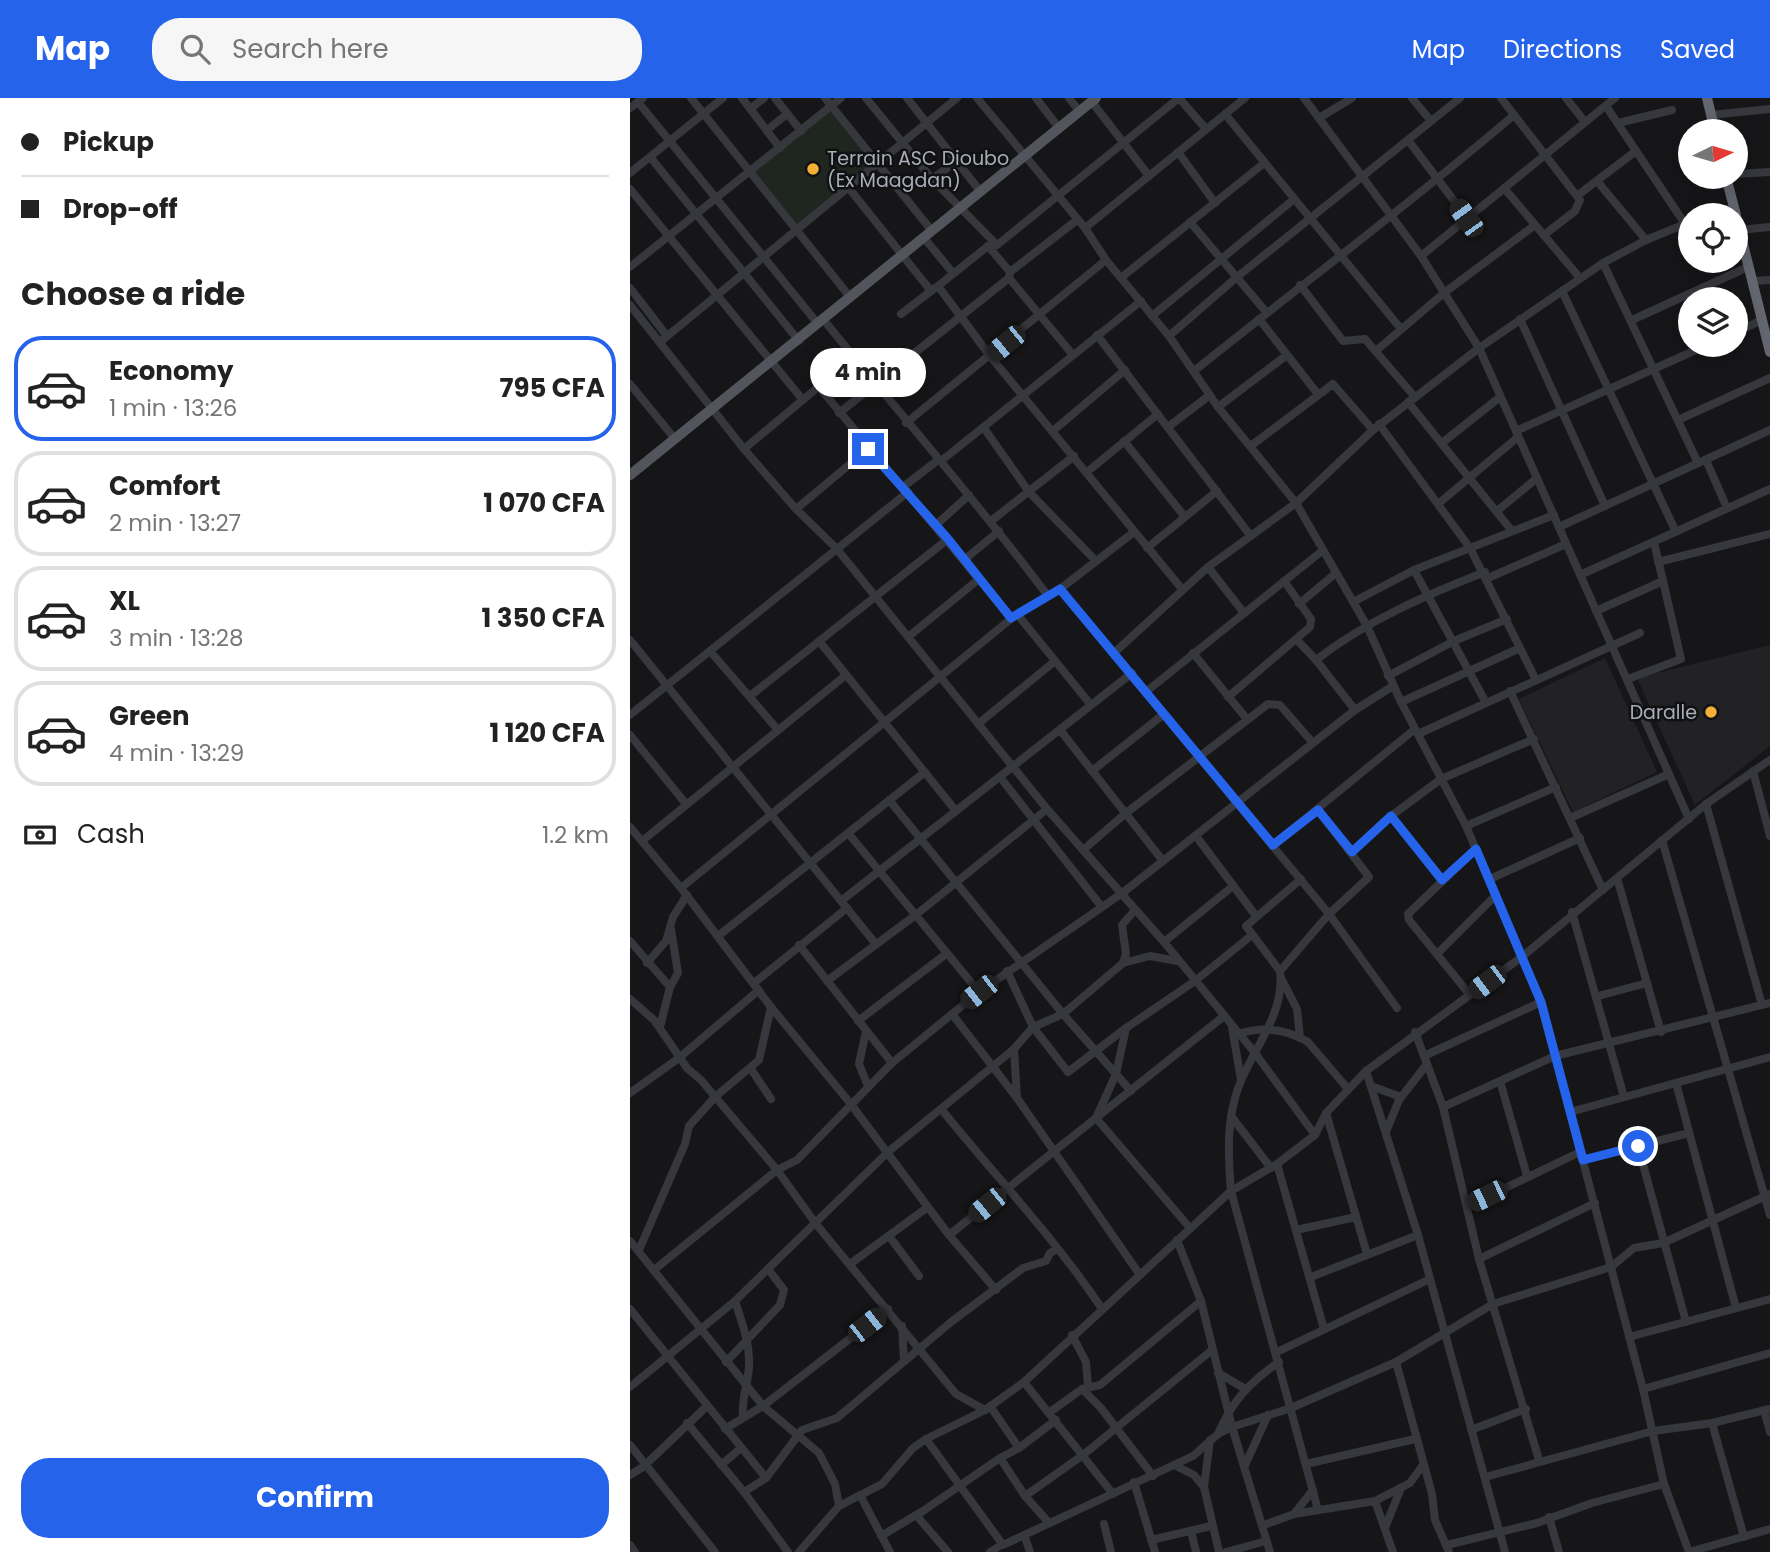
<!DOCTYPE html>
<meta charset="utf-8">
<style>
:root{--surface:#fff;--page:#f6f6f6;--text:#222;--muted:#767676;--line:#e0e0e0;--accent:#2563eb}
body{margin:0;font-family:Poppins,sans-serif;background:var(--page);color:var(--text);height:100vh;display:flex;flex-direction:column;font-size:26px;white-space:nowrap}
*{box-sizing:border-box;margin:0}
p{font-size:23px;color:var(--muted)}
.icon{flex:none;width:38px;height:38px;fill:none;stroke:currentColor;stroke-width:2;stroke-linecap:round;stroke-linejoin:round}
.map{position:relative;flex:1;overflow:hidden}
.sheet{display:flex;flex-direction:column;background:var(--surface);width:630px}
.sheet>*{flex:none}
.guide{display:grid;align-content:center;height:154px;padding:0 21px;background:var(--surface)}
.needle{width:46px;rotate:85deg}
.tools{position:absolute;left:1048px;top:21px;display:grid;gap:14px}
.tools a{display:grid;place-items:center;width:70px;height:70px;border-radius:50%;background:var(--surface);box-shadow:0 4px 18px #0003;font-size:35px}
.end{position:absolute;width:32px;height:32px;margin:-16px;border:9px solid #2563eb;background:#fff;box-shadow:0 0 0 4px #fff}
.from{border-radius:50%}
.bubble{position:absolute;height:49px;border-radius:24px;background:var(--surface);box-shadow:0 4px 18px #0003;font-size:23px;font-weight:700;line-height:49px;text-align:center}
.car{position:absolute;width:21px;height:42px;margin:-21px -10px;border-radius:9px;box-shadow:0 0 5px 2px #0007;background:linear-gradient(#222 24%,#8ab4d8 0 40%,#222 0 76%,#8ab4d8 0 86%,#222 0)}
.guide b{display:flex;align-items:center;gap:24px;height:66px;font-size:26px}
.guide b+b{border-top:2px solid var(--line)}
.guide i{width:18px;height:18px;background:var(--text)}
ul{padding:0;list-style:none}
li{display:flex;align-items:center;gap:21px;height:105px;margin:0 14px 10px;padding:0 7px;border:4px solid var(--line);border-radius:28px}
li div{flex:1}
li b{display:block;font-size:26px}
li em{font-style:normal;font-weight:700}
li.on{border-color:var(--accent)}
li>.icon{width:63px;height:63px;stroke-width:1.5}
h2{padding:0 21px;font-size:32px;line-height:84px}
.pay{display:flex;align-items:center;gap:18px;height:77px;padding:0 21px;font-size:26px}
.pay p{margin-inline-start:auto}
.button{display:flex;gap:14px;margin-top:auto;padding:14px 21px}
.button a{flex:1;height:80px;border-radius:28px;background:var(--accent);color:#fff;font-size:28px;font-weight:700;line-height:80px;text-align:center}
header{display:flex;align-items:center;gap:42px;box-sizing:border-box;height:98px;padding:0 35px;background:var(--accent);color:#fff}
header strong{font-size:33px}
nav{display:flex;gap:38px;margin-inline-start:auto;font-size:24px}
.search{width:490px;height:63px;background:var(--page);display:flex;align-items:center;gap:18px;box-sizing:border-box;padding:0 24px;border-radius:28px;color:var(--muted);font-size:26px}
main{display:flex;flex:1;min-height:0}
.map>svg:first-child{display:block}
.built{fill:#222225}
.green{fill:#1e261f}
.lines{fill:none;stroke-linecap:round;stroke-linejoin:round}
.minor{stroke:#37383d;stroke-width:8}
.major{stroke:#53555c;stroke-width:10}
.highway{stroke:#63666e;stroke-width:10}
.route{stroke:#2563eb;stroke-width:9}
.poi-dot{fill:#f2b134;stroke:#111113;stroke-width:2.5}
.labels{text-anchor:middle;stroke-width:5;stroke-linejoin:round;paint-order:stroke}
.poi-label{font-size:19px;fill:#a8adb8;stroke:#111113;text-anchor:start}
</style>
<header>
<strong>Map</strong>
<div class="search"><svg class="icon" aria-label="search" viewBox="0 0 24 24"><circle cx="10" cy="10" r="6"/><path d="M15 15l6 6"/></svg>Search here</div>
<nav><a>Map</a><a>Directions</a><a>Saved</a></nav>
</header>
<main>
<section class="sheet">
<div class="guide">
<b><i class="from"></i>Pickup</b>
<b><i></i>Drop-off</b>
</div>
<h2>Choose a ride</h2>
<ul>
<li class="on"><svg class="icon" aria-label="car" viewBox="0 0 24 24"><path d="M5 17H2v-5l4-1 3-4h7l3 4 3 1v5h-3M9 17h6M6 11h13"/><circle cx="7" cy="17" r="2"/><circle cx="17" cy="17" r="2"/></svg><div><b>Economy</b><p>1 min · 13:26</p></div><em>795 CFA</em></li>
<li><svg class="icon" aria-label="car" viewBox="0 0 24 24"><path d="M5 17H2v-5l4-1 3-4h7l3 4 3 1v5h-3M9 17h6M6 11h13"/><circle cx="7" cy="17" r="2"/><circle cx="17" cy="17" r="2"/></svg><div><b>Comfort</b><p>2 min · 13:27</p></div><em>1 070 CFA</em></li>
<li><svg class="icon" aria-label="car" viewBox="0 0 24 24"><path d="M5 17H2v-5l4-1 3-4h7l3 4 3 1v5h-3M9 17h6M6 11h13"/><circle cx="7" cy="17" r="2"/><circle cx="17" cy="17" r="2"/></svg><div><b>XL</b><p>3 min · 13:28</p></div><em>1 350 CFA</em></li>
<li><svg class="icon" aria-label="car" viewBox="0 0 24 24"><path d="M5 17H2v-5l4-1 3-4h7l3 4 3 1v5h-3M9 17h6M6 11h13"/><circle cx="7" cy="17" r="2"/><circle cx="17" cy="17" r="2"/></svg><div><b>Green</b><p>4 min · 13:29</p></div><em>1 120 CFA</em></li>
</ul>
<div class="pay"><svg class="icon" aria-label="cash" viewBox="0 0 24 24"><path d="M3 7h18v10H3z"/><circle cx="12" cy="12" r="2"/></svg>Cash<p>1.2 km</p></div>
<div class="button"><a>Confirm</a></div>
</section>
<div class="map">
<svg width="1140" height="1454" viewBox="0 0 1140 1454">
<rect width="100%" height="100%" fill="#161618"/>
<g class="built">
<polygon points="1140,547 1140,648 1065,707 1007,580"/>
<polygon points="975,560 1027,674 943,714 889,601"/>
</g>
<polygon class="green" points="201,13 243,66 166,129 123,75"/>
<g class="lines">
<g class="minor">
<polyline points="61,0 220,199"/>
<polyline points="112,0 150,50"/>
<polyline points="145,0 171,33"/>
<polyline points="195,0 302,133"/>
<polyline points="236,0 302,81 367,147"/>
<polyline points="277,0 350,93"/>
<polyline points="347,0 455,130 476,162 539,238 588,309 666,405 737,528 771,604 836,728 911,904 1013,1291 1034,1386 1059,1454"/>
<polyline points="406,0 429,30"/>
<polyline points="439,0 450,14"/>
<polyline points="549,0 367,147 358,148 308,188 360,258 552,491"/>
<polyline points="549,0 576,31"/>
<polyline points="674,0 791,158 849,250 1059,721"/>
<polyline points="782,0 801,23"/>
<polyline points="871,0 950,102 945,113 914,137"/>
<polyline points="936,0 955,24"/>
<polyline points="8,4 188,226"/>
<polyline points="462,4 519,78"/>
<polyline points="976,8 1055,126"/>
<polyline points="0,10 13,0"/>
<polyline points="120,11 134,0"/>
<polyline points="595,16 771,231"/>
<polyline points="1081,17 1140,11"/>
<polyline points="689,20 722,0"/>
<polyline points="988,25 1042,12"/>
<polyline points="137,32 157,16"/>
<polyline points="778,42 837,120"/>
<polyline points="548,54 585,105"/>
<polyline points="21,60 169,243"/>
<polyline points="0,75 93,0"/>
<polyline points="1106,76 1140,74"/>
<polyline points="302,81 327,63"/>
<polyline points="967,83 1016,142"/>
<polyline points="218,89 301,193"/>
<polyline points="874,90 950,180"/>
<polyline points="0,91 173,302"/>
<polyline points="948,97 1006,53"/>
<polyline points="1079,117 1104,109"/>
<polyline points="560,124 637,215"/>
<polyline points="455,130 615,0"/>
<polyline points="1109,132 1140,129"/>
<polyline points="294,140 323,175"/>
<polyline points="358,148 380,174 379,180 443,257"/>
<polyline points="791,158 985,0"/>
<polyline points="973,165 1068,365"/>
<polyline points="0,169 211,0"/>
<polyline points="380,174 447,122"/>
<polyline points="492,179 633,66"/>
<polyline points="1122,183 1140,182"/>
<polyline points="670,187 713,243 735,241 784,298"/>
<polyline points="0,190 37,238"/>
<polyline points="932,193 1046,434"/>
<polyline points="0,207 114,351 166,411 207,451 417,711 534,844 625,955 685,1037"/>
<polyline points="271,216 305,190"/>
<polyline points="522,218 663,102"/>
<path d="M 193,221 C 268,314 347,403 418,498"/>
<polyline points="629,221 687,295"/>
<polyline points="890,221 975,408"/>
<polyline points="1002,222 1118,169"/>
<polyline points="1106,234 1132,222"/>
<polyline points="467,237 620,437"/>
<polyline points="539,238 607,179 830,0"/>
<polyline points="30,244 327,0"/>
<polyline points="747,252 814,195 905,127"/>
<path d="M 564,273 C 670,188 780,106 884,17"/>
<polyline points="0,286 45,341"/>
<polyline points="189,289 381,520"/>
<polyline points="778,304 882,433"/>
<polyline points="588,309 657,257"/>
<polyline points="209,315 379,180"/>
<polyline points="1048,322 1140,280"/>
<polyline points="276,325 476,162"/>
<polyline points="749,326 840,450 906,582"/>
<polyline points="538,329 580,297"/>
<polyline points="354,330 399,394 465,462"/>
<polyline points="424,332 495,272"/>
<polyline points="886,333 1077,247"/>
<polyline points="494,343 555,419"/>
<polyline points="812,345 870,299"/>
<polyline points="622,347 703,286 743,332"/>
<polyline points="114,351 224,259"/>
<polyline points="1076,362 1097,410"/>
<polyline points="311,363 511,203"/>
<polyline points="457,374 528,316"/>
<polyline points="273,389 308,362"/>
<polyline points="808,406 888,339"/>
<polyline points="166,411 238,351"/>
<polyline points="867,413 907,380"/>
<polyline points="361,423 444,358"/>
<polyline points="306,427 339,397"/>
<polyline points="929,429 1140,332"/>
<polyline points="517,450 587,393"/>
<polyline points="334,462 369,433"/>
<polyline points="1028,464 1140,436"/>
<polyline points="578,469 614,515"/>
<polyline points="784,472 855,603"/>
<polyline points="950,477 1140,391"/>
<polyline points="858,480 936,446"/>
<polyline points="430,491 699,816 767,910"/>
<polyline points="723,504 784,472 924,417"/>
<polyline points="669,506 706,475"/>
<polyline points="966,513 1033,483"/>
<polyline points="387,516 461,607"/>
<polyline points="278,539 349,481"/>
<path d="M 666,541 L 686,562 C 736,523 796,497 855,474"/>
<polyline points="0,542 245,845"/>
<polyline points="189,543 326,713"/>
<polyline points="80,553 148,632"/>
<polyline points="485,554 578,469 666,405 743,332 849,250 973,165 1016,142 1060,124"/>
<polyline points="563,555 616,620"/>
<polyline points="686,562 725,612"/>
<polyline points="758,578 824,543 877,521"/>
<polyline points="998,581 1051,561 1024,444"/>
<polyline points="517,593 692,453"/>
<polyline points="880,593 973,792"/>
<polyline points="120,598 318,441"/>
<polyline points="598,599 680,529 681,521 654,483"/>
<polyline points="771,604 890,550"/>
<polyline points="0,617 278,394"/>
<polyline points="348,626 425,563"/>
<polyline points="430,632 533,763"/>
<polyline points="788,636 1010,535"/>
<polyline points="0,637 56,706"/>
<polyline points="462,673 534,616"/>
<polyline points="1123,673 1140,738"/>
<polyline points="370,679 471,808"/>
<polyline points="259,702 433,916 501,993"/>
<polyline points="1076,706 1132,907"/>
<polyline points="761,718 812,781"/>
<polyline points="940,720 1039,676"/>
<polyline points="836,728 926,689"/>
<polyline points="0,729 51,790 141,909 220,1005 319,1137 366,1192"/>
<polyline points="218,735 349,894"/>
<polyline points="566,738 626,818"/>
<polyline points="1032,742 1140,1117"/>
<polyline points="12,743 216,577"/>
<polyline points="643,747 785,631"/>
<polyline points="453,752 496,715 638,606 650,607 683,645"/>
<polyline points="722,754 761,718 811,681 904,641"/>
<polyline points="987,780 1031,934"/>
<path d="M 671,781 L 616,828 L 650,873 C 655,915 625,948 610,985 C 596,1020 598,1056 601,1093 L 688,1412"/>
<polyline points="860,781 950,740"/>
<polyline points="51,790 387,516 430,491 504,434"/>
<polyline points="211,803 502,575"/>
<polyline points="942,814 994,999"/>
<polyline points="88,838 295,674"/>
<polyline points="0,843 40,889"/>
<polyline points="534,844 603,788"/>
<polyline points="169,847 262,965"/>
<polyline points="807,856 866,797"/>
<polyline points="17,865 36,843 43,819 57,797"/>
<polyline points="493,865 520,858 547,863"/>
<polyline points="377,873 403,929 438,974 496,930"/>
<polyline points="650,873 699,816 739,779 688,712"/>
<polyline points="651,880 667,911 670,940"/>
<polyline points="197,883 287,816 417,711"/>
<polyline points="124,885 217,810"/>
<polyline points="840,897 779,822 778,816 846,751"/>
<polyline points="968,898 1017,885"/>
<polyline points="0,901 24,922 57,970 71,982 147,1072 24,1172"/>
<polyline points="322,916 387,1000 510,1177"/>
<polyline points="228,923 316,856"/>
<polyline points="30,929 40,889 48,875 41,831"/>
<polyline points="602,929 611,982"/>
<polyline points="236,933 229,966 238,988"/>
<polyline points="785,934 813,1009 849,1161 909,1362"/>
<path d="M 609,936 C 633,928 656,931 678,944 L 718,991"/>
<polyline points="384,951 387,1000"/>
<polyline points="794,958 911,904"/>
<polyline points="121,971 141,1001"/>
<polyline points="736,973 788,1137 875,1454"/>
<polyline points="870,983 897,1078"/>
<polyline points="1046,985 1106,1210"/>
<polyline points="741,988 771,999"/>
<polyline points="0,995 49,960 129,892"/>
<polyline points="813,1009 925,958 1140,905"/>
<path d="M 312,1012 C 365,1078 425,1140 472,1211"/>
<polyline points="940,1014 1140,959"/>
<polyline points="696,1015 737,1156"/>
<polyline points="601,1018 641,1070"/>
<polyline points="756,1034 769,1002 797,966"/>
<polyline points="1008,1048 1056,1224"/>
<polyline points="953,1062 1059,1035"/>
<polyline points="647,1066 694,1231"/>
<polyline points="838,1108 950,1054"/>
<polyline points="560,1130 466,1020 486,976 496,930 565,883 622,837"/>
<polyline points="666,1132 726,1119"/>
<polyline points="319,1137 594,918"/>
<polyline points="259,1138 289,1178"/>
<polyline points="547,1142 571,1203 602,1329 640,1454"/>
<polyline points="0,1143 133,1308 189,1355 205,1386 209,1408"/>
<polyline points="9,1152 55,1046 59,1028 85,999 129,962 141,909"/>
<polyline points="849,1161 965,1105"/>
<polyline points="220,1166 298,1109"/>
<polyline points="681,1179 788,1137"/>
<path d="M 105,1203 C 112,1225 120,1245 119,1269 C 118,1286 111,1302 113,1319"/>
<polyline points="0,1211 136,1380"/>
<polyline points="272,1228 274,1263"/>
<polyline points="442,1237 456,1264 458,1288"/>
<polyline points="999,1239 1140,1201"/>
<polyline points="647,1254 800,1181"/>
<polyline points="96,1264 150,1207 154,1192 138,1171"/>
<polyline points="766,1264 802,1396 805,1422 819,1454"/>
<polyline points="588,1275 614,1290"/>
<polyline points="394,1284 483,1396"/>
<polyline points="0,1289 105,1203 258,1054 384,951 403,929 433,916 493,865 496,856 492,827 505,812"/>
<polyline points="452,1291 471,1310 523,1378"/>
<polyline points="1013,1291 1140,1255"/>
<polyline points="360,1308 389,1350"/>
<polyline points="355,1312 326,1296 186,1126 147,1072 167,1062 262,965 349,894 491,796 725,612 763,588"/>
<polyline points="1134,1312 1140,1334"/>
<polyline points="420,1314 452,1291 470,1287 571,1203"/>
<polyline points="57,1325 114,1394 158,1454"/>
<polyline points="1082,1325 1114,1439"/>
<polyline points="95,1331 133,1308 258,1211"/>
<polyline points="841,1332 896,1311"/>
<path d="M 588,1336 C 602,1303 620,1284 649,1264"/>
<polyline points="296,1341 373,1447 563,1358 588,1336 602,1329 661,1310 766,1264 863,1206 981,1169 1004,1150 1033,1145 1140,1096"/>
<polyline points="580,1342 574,1389 589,1454"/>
<polyline points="0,1347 85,1454"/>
<polyline points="676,1366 785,1341"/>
<polyline points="91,1367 111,1350"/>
<polyline points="544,1367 564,1377 574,1389"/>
<polyline points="615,1367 638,1317"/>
<polyline points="0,1377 13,1369 76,1309"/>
<polyline points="855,1379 1023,1333 1082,1325 1140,1311"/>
<polyline points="504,1384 525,1454"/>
<polyline points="114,1394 136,1380 172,1332 207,1320 321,1224 393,1170 416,1163 420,1155 427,1151"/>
<polyline points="230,1397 260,1454"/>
<polyline points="395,1398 370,1360 389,1350 426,1322"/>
<polyline points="745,1403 763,1454"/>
<polyline points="664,1416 683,1392"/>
<polyline points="286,1417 318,1454"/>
<polyline points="919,1419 929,1454"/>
<polyline points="419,1425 395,1398 453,1357 582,1252"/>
<polyline points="474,1426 481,1454"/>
<polyline points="634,1427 664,1416 745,1403 780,1385 793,1367"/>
<polyline points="755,1430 771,1390"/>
<polyline points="561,1433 566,1454"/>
<polyline points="251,1438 293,1413 370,1360"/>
<polyline points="395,1439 400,1454"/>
<polyline points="521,1442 581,1428"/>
<polyline points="0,1447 5,1454"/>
<polyline points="817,1447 907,1425 962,1405 1034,1386"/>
<polyline points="169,1454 209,1408 252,1386 283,1350 296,1341 355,1312 394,1284 601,1093 647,1066 685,1037 696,1015 736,973 893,858 1076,706 1140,662"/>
<polyline points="360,1454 371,1447"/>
<polyline points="596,1454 636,1443"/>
<polyline points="1059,1454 1140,1431"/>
</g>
<polyline class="major" points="0,377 466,0"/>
<g class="highway">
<polyline points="1077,0 1085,33"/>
<polyline points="1096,79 1106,117"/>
<polyline points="1106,118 1140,254"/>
</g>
</g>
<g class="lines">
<polyline class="route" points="238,351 318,441 381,520 430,491 643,747 688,712 722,754 761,718 812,782 846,751 911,904 953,1062 1008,1048"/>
</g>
<g class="poi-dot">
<circle cx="183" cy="71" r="7"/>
<circle cx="1081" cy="614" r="7"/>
</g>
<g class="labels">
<g class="poi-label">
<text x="197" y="67">Terrain ASC Dioubo<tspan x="197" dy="22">(Ex Maagdan)</tspan></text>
<text x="1067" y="621" text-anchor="end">Daralle</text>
</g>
</g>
</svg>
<div class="tools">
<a><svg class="needle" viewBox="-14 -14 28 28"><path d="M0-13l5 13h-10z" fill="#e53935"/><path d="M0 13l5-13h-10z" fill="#767676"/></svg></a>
<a><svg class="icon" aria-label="locate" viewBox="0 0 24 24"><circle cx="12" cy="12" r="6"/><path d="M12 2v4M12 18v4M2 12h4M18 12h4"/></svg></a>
<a><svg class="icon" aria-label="layers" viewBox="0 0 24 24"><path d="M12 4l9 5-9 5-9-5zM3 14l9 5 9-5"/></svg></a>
</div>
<i class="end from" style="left:1008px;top:1048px"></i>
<i class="end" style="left:238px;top:351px"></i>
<div class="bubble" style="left:180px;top:250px;width:116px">4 min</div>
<i class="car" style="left:836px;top:120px;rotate:324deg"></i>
<i class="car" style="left:376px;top:245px;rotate:231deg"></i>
<i class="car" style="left:857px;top:884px;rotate:233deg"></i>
<i class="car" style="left:349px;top:894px;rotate:232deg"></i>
<i class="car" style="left:857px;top:1098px;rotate:244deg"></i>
<i class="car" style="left:357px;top:1107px;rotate:231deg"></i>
<i class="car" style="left:237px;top:1227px;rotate:52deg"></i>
</div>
</main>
